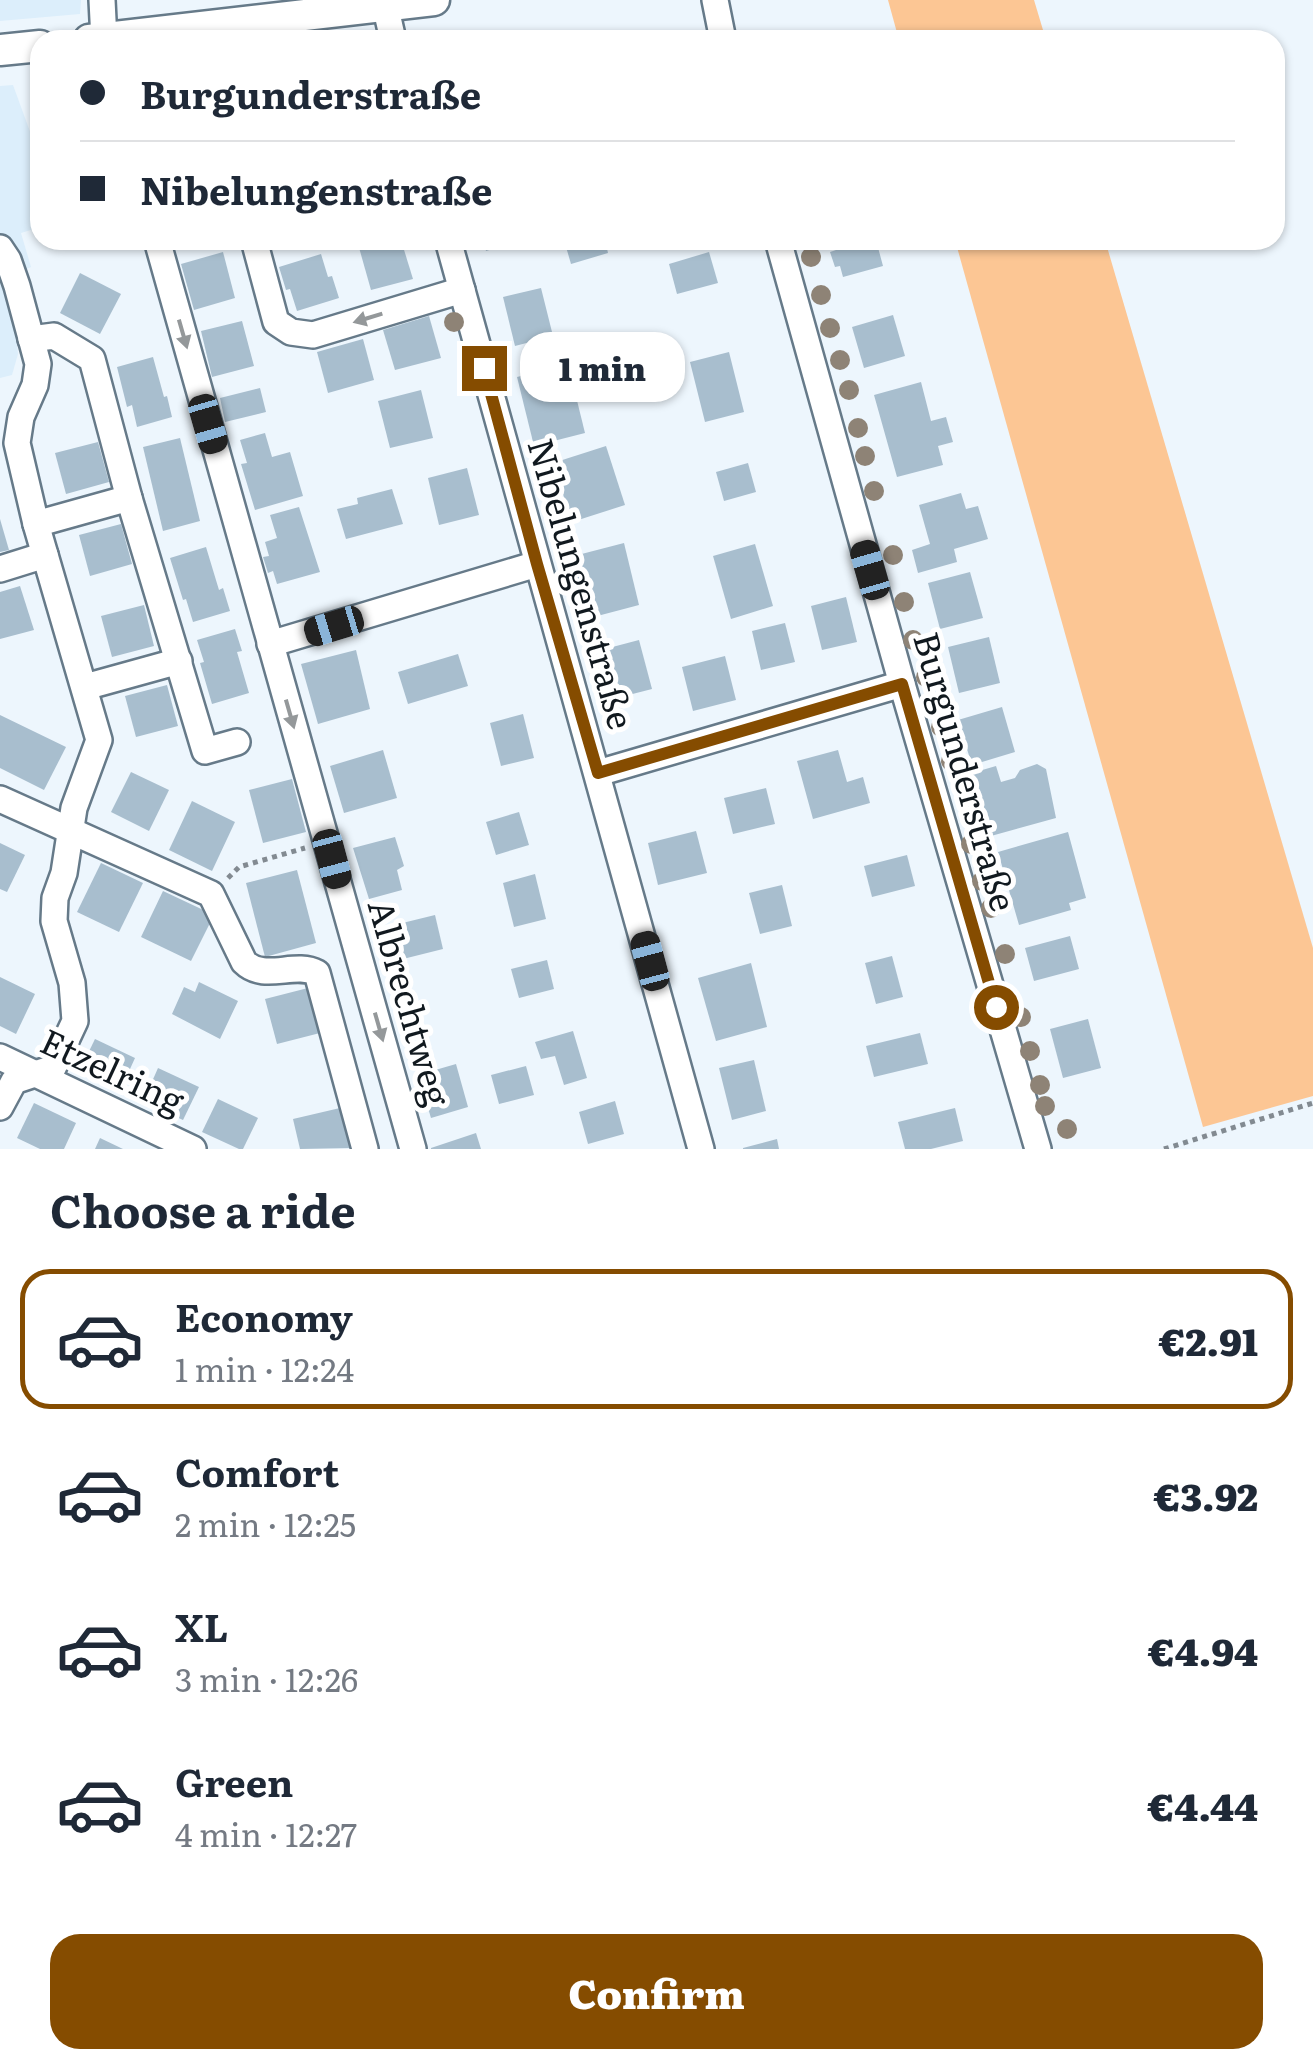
<!DOCTYPE html>
<meta charset="utf-8">
<style>
:root{--surface:#fff;--page:#f6f6f7;--text:#1f2937;--muted:#747a83;--line:#e0e1e3;--accent:#854c00}
body{margin:0;font-family:Literata,serif;background:var(--page);color:var(--text);height:100vh;display:flex;flex-direction:column;font-size:38px;white-space:nowrap}
*{box-sizing:border-box;margin:0}
p{font-size:32px;color:var(--muted)}
.icon{flex:none;width:55px;height:55px;fill:none;stroke:currentColor;stroke-width:2;stroke-linecap:round;stroke-linejoin:round}
.map{position:relative;height:1149px;overflow:hidden}
.drawer{display:flex;flex-direction:column;background:var(--surface);flex:1}
.drawer>*{flex:none}
.top-card{position:absolute;left:30px;top:30px;width:1255px;height:220px;border-radius:30px;box-shadow:0 2px 8px #0004;display:grid;align-content:center;height:220px;padding:0 50px;background:var(--surface)}
.end{position:absolute;width:45px;height:45px;margin:-22px;border:12px solid #854c00;background:#fff;box-shadow:0 0 0 5px #fff}
.from{border-radius:50%}
.bubble{position:absolute;height:70px;border-radius:30px;background:var(--surface);box-shadow:0 2px 8px #0004;font-size:32px;font-weight:800;line-height:70px;text-align:center}
.car{position:absolute;width:30px;height:60px;margin:-30px -15px;border-radius:12px;box-shadow:0 0 8px 2px #0007;background:linear-gradient(#222 24%,#8ab4d8 0 40%,#222 0 76%,#8ab4d8 0 86%,#222 0)}
.top-card b{display:flex;align-items:center;gap:35px;height:95px;font-size:38px}
.top-card b+b{border-top:2px solid var(--line)}
.top-card i{width:25px;height:25px;background:var(--text)}
ul{padding:0;list-style:none}
li{display:flex;align-items:center;gap:30px;height:140px;margin:0 20px 15px;padding:0 30px;border:5px solid transparent;border-radius:30px}
li div{flex:1}
li b{display:block;font-size:38px}
li em{font-style:normal;font-weight:800}
li.selected{border-color:var(--accent)}
li>.icon{width:90px;height:90px;stroke-width:1.5}
h2{padding:0 50px;font-size:45px;line-height:120px}
.cta{display:flex;gap:20px;margin-top:auto;padding:20px 50px}
.cta a{flex:1;height:115px;border-radius:30px;background:var(--accent);color:#fff;font-size:40px;font-weight:800;line-height:115px;text-align:center}
.map>svg:first-child{display:block}
.built{fill:#dceefb}
.green{fill:#fcc694}
.building{fill:#a8bece}
.lines{fill:none;stroke-linecap:round;stroke-linejoin:round}
.minor-casing{stroke:#667a89;stroke-width:30}
.major-casing{stroke:#667a89;stroke-width:35}
.path{stroke:#828a91;stroke-width:5;stroke-dasharray:5 5;stroke-linecap:butt}
.minor{stroke:#fff;stroke-width:25}
.major{stroke:#fff;stroke-width:30}
.tree{fill:#8e8376}
.oneway{fill:#94989a}
.route{stroke:#854c00;stroke-width:12}
.labels{text-anchor:middle;stroke-width:10;stroke-linejoin:round;paint-order:stroke}
.street-label{font-size:35px;fill:#11191f;stroke:#fff}
</style>
<div class="map">
<svg width="1313" height="1149" viewBox="0 0 1313 1149">
<rect width="100%" height="100%" fill="#edf6fd"/>
<g class="built">
<polygon points="0,0 81,0 80,14 0,21"/>
<polygon points="13,85 40,159 40,227 21,233 31,267 4,279 15,322 18,354 12,375 0,378 0,86"/>
</g>
<g class="green">
<polygon points="888,0 1034,0 1046,40 899,40"/>
<polygon points="955,240 1105,240 1313,948 1313,1096 1203,1127"/>
</g>
<g class="building">
<polygon points="371,240 401,240 413,279 371,290 358,244"/>
<polygon points="483,240 518,240 519,241 486,251"/>
<polygon points="564,240 605,240 608,253 571,264"/>
<polygon points="833,240 876,240 883,266 843,277 840,266 835,267 830,252 836,250"/>
<polygon points="223,252 235,298 194,310 181,264"/>
<polygon points="709,252 718,283 677,294 669,264"/>
<polygon points="321,254 328,277 332,276 339,298 297,311 290,289 286,290 279,267"/>
<polygon points="80,273 121,294 100,334 60,313"/>
<polygon points="541,288 553,336 515,346 503,297"/>
<polygon points="893,315 905,356 864,368 852,327"/>
<polygon points="429,316 441,358 395,370 383,330"/>
<polygon points="242,321 254,366 212,377 201,331"/>
<polygon points="363,339 374,380 328,393 317,352"/>
<polygon points="729,352 744,412 705,422 690,362"/>
<polygon points="153,357 164,397 167,396 172,417 137,427 132,405 127,407 117,367"/>
<polygon points="568,364 585,433 534,446 517,377"/>
<polygon points="921,382 931,421 946,417 953,442 938,446 943,465 897,477 874,395"/>
<polygon points="260,388 266,412 225,422 220,398"/>
<polygon points="421,390 433,438 390,448 378,401"/>
<polygon points="265,433 272,457 290,452 303,496 255,510 241,464 247,463 240,440"/>
<polygon points="180,438 200,521 163,531 143,447"/>
<polygon points="98,442 109,482 66,494 55,453"/>
<polygon points="606,446 625,505 572,522 553,463"/>
<polygon points="748,463 756,492 724,501 716,472"/>
<polygon points="467,468 479,515 439,525 428,478"/>
<polygon points="392,489 403,524 346,539 337,509 358,504 357,498"/>
<polygon points="961,493 966,509 978,506 988,539 954,549 957,562 918,573 912,550 930,544 919,505"/>
<polygon points="299,507 320,572 277,584 273,571 268,573 263,557 269,556 265,542 277,538 270,515"/>
<polygon points="0,519 9,550 0,552"/>
<polygon points="121,524 132,564 90,576 79,535"/>
<polygon points="624,543 639,605 586,619 570,557"/>
<polygon points="755,544 773,606 731,619 713,556"/>
<polygon points="206,547 219,590 223,588 230,611 193,622 186,599 183,600 170,558"/>
<polygon points="970,572 983,618 940,629 928,583"/>
<polygon points="20,586 34,630 0,639 0,592"/>
<polygon points="846,597 857,642 822,650 811,606"/>
<polygon points="144,605 154,646 112,657 101,616"/>
<polygon points="785,623 795,662 761,670 752,631"/>
<polygon points="235,629 242,651 237,652 249,693 212,704 200,663 204,662 197,640"/>
<polygon points="989,637 1000,683 959,693 948,647"/>
<polygon points="639,640 652,689 613,699 601,650"/>
<polygon points="356,650 370,709 318,724 301,664"/>
<polygon points="458,654 468,686 408,704 398,672"/>
<polygon points="725,656 736,700 693,711 682,667"/>
<polygon points="167,685 178,726 136,737 125,696"/>
<polygon points="1002,707 1015,752 972,765 958,720"/>
<polygon points="523,714 534,758 501,766 490,723"/>
<polygon points="0,715 66,747 44,790 0,768"/>
<polygon points="383,750 397,798 344,813 330,766"/>
<polygon points="838,750 847,782 863,777 870,803 813,819 797,761"/>
<polygon points="1037,764 1046,769 1056,818 991,836 987,824 983,825 977,802 981,801 972,773 996,766 1001,782 1015,778 1020,770"/>
<polygon points="131,772 169,790 149,831 111,812"/>
<polygon points="292,779 306,832 263,843 249,790"/>
<polygon points="766,788 775,824 733,834 724,798"/>
<polygon points="192,801 235,822 212,871 169,850"/>
<polygon points="519,812 529,845 496,855 486,822"/>
<polygon points="696,831 707,873 658,885 648,843"/>
<polygon points="1068,832 1086,898 1069,903 1071,910 1019,925 998,852"/>
<polygon points="395,837 404,866 397,870 402,890 369,899 353,848"/>
<polygon points="0,843 25,855 7,892 0,889"/>
<polygon points="907,855 915,886 872,897 864,866"/>
<polygon points="101,863 143,883 119,932 77,912"/>
<polygon points="297,870 316,943 265,957 246,883"/>
<polygon points="535,874 546,919 514,927 503,883"/>
<polygon points="782,885 792,926 760,934 749,893"/>
<polygon points="163,891 214,915 191,961 141,937"/>
<polygon points="435,915 443,949 391,962 382,928"/>
<polygon points="1070,936 1079,969 1034,981 1025,948"/>
<polygon points="892,956 903,997 876,1004 865,963"/>
<polygon points="547,960 554,989 519,998 511,969"/>
<polygon points="751,963 767,1027 716,1041 698,978"/>
<polygon points="0,977 35,994 16,1034 0,1026"/>
<polygon points="199,982 238,1001 220,1039 172,1014 184,987 195,992"/>
<polygon points="308,988 320,1033 277,1044 265,999"/>
<polygon points="1088,1019 1101,1068 1063,1078 1050,1029"/>
<polygon points="573,1031 587,1078 564,1085 555,1056 541,1059 535,1042"/>
<polygon points="920,1033 928,1064 874,1077 866,1046"/>
<polygon points="95,1039 135,1058 120,1091 79,1072"/>
<polygon points="754,1060 766,1111 732,1120 719,1068"/>
<polygon points="456,1064 468,1107 431,1118 418,1075"/>
<polygon points="526,1066 534,1095 499,1104 491,1075"/>
<polygon points="158,1068 199,1087 183,1120 143,1102"/>
<polygon points="218,1099 258,1118 243,1149 239,1149 202,1132"/>
<polygon points="615,1101 624,1134 588,1144 579,1112"/>
<polygon points="34,1103 76,1123 64,1149 40,1149 17,1138"/>
<polygon points="340,1108 350,1148 300,1149 293,1119"/>
<polygon points="955,1108 963,1141 931,1149 905,1149 898,1122"/>
<polygon points="476,1133 481,1149 431,1149 431,1148"/>
<polygon points="100,1138 123,1149 95,1149"/>
<polygon points="777,1139 779,1149 743,1149 743,1148"/>
</g>
<g class="lines">
<g class="minor-casing">
<g id="minor">
<polyline points="102,0 104,40"/>
<polyline points="384,0 393,40"/>
<polyline points="715,0 723,40"/>
<polyline points="157,240 413,1149"/>
<polyline points="254,240 276,322 291,332 313,335 462,290"/>
<polyline points="448,240 701,1149"/>
<polyline points="778,240 902,684 1038,1149"/>
<polyline points="0,248 8,260 17,286 38,364 35,385 21,417 17,443 36,524 99,740 74,808 64,873 55,898 54,921 72,983 75,1021 53,1068 14,1081 0,1107"/>
<polyline points="31,339 54,336 92,359 129,498 205,751 237,742"/>
<polyline points="36,524 129,498"/>
<polyline points="0,569 45,555"/>
<polyline points="270,644 537,564"/>
<polyline points="85,687 179,661"/>
<polyline points="598,773 902,684"/>
<path d="M 0,799 L 211,894 L 244,962 C 264,982 295,961 317,973 L 365,1149"/>
<polyline points="0,1057 193,1149"/>
</g>
</g>
<g class="major-casing">
<g id="major">
<polyline points="89,40 434,0"/>
<polyline points="0,50 40,46"/>
</g>
</g>
<g class="path">
<polyline points="228,878 239,867 305,848"/>
<polyline points="1164,1149 1313,1103"/>
</g>
<use href="#minor" class="minor"/>
<use href="#major" class="major"/>
</g>
<g class="tree">
<circle cx="811" cy="257" r="10"/>
<circle cx="821" cy="295" r="10"/>
<circle cx="454" cy="322" r="10"/>
<circle cx="830" cy="328" r="10"/>
<circle cx="840" cy="360" r="10"/>
<circle cx="849" cy="390" r="10"/>
<circle cx="858" cy="428" r="10"/>
<circle cx="865" cy="456" r="10"/>
<circle cx="874" cy="491" r="10"/>
<circle cx="893" cy="555" r="10"/>
<circle cx="904" cy="602" r="10"/>
<circle cx="913" cy="640" r="10"/>
<circle cx="926" cy="677" r="10"/>
<circle cx="941" cy="727" r="10"/>
<circle cx="951" cy="761" r="10"/>
<circle cx="971" cy="844" r="10"/>
<circle cx="982" cy="881" r="10"/>
<circle cx="991" cy="908" r="10"/>
<circle cx="1005" cy="954" r="10"/>
<circle cx="1021" cy="1017" r="10"/>
<circle cx="1030" cy="1051" r="10"/>
<circle cx="1040" cy="1085" r="10"/>
<circle cx="1045" cy="1106" r="10"/>
<circle cx="1067" cy="1129" r="10"/>
</g>
<defs><path id="oneway-solid" d="M-6-.8H1V-3.2L6.5 0L1 3.2V.8H-6Z" transform="scale(2.5)"/></defs>
<g class="oneway">
<use href="#oneway-solid" transform="translate(368 318) rotate(163)"/>
<use href="#oneway-solid" transform="translate(183 334) rotate(74)"/>
<use href="#oneway-solid" transform="translate(290 714) rotate(74)"/>
<use href="#oneway-solid" transform="translate(379 1027) rotate(74)"/>
</g>
<g class="lines">
<polyline class="route" points="484,368 537,564 598,773 902,684 996,1007"/>
</g>
<g class="labels">
<g class="street-label">
<text transform="translate(580 584) rotate(74)" y="12">Nibelungenstraße</text>
<text transform="translate(964 772) rotate(74)" y="12">Burgunderstraße</text>
<text transform="translate(408 1003) rotate(74)" y="12">Albrechtweg</text>
<text transform="translate(112 1072) rotate(25)" y="12">Etzelring</text>
</g>
</g>
</svg>
<i class="end from" style="left:996px;top:1007px"></i>
<i class="end" style="left:484px;top:368px"></i>
<div class="bubble" style="left:520px;top:332px;width:165px">1 min</div>
<i class="car" style="left:208px;top:424px;rotate:164deg"></i>
<i class="car" style="left:870px;top:570px;rotate:344deg"></i>
<i class="car" style="left:334px;top:626px;rotate:253deg"></i>
<i class="car" style="left:332px;top:859px;rotate:165deg"></i>
<i class="car" style="left:650px;top:961px;rotate:345deg"></i>
<div class="top-card">
<b><i class="from"></i>Burgunderstraße</b>
<b><i></i>Nibelungenstraße</b>
</div>
</div>
<section class="drawer">
<h2>Choose a ride</h2>
<ul>
<li class="selected"><svg class="icon" aria-label="car" viewBox="0 0 24 24"><path d="M5 17H2v-5l4-1 3-4h7l3 4 3 1v5h-3M9 17h6M6 11h13"/><circle cx="7" cy="17" r="2"/><circle cx="17" cy="17" r="2"/></svg><div><b>Economy</b><p>1 min · 12:24</p></div><em>€2.91</em></li>
<li><svg class="icon" aria-label="car" viewBox="0 0 24 24"><path d="M5 17H2v-5l4-1 3-4h7l3 4 3 1v5h-3M9 17h6M6 11h13"/><circle cx="7" cy="17" r="2"/><circle cx="17" cy="17" r="2"/></svg><div><b>Comfort</b><p>2 min · 12:25</p></div><em>€3.92</em></li>
<li><svg class="icon" aria-label="car" viewBox="0 0 24 24"><path d="M5 17H2v-5l4-1 3-4h7l3 4 3 1v5h-3M9 17h6M6 11h13"/><circle cx="7" cy="17" r="2"/><circle cx="17" cy="17" r="2"/></svg><div><b>XL</b><p>3 min · 12:26</p></div><em>€4.94</em></li>
<li><svg class="icon" aria-label="car" viewBox="0 0 24 24"><path d="M5 17H2v-5l4-1 3-4h7l3 4 3 1v5h-3M9 17h6M6 11h13"/><circle cx="7" cy="17" r="2"/><circle cx="17" cy="17" r="2"/></svg><div><b>Green</b><p>4 min · 12:27</p></div><em>€4.44</em></li>
</ul>
<div class="cta"><a>Confirm</a></div>
</section>
